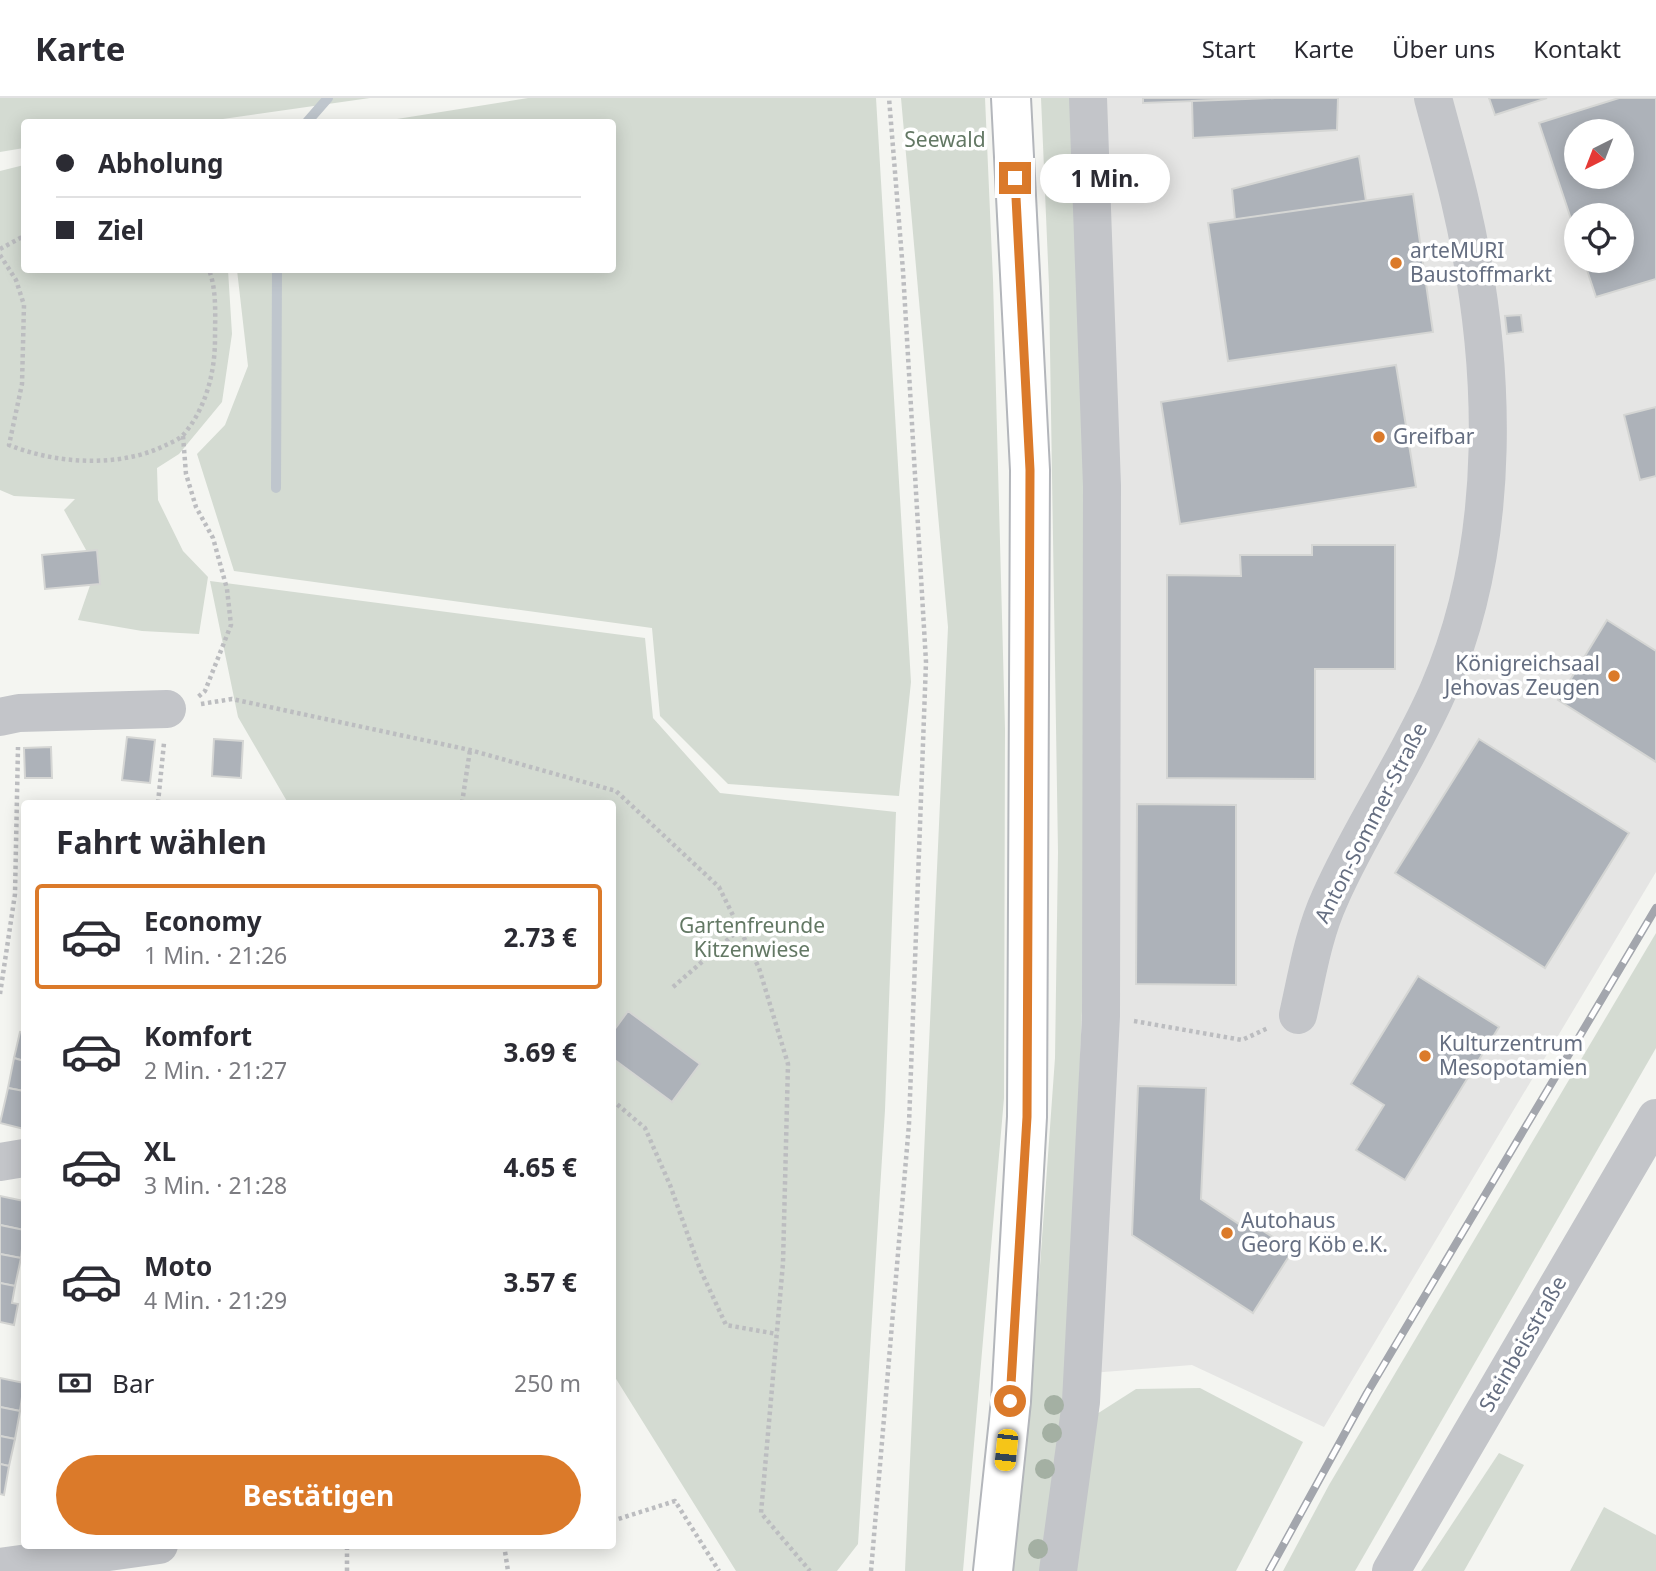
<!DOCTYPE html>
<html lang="de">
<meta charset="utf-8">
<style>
:root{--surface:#fff;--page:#f7f7f7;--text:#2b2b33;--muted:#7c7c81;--line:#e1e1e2;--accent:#db7a2a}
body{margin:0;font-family:"Noto Sans",sans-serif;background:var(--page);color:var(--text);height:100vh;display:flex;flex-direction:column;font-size:26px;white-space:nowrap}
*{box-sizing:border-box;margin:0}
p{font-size:23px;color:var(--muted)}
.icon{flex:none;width:38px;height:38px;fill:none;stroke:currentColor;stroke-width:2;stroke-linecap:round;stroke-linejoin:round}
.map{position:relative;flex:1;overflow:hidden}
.details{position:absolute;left:21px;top:702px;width:595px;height:749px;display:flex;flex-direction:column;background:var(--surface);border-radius:7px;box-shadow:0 4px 18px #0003}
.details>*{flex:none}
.banner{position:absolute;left:21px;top:21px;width:595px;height:154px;border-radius:7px;box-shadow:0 4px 18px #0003;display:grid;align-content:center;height:154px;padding:0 35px;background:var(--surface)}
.needle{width:46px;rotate:222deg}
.controls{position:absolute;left:1564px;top:21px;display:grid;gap:14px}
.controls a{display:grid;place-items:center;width:70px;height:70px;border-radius:50%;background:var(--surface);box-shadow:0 4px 18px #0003;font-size:35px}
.end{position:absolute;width:32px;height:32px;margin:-16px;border:9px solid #db7a2a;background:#fff;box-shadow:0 0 0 4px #fff}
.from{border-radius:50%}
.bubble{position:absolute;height:49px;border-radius:24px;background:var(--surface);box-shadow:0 4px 18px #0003;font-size:23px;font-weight:700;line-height:49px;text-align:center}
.car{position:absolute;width:21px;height:42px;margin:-21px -10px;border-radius:9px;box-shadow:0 0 5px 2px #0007;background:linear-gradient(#f5c518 24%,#345 0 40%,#f5c518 0 76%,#345 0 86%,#f5c518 0)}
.banner b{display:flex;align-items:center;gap:24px;height:66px;font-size:26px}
.banner b+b{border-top:2px solid var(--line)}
.banner i{width:18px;height:18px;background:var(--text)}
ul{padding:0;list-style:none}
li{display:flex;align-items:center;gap:21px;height:105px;margin:0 14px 10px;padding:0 21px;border:4px solid transparent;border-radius:7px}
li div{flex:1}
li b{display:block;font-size:26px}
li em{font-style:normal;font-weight:700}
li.active{border-color:var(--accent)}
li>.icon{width:63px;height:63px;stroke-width:1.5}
h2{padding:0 35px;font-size:32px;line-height:84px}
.pay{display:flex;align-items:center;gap:18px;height:77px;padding:0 35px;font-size:26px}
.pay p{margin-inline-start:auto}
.cta{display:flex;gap:14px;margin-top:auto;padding:14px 35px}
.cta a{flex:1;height:80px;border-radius:42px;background:var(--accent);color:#fff;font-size:28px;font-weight:700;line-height:80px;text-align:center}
header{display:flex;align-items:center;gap:42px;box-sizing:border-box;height:98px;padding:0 35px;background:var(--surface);border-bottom:2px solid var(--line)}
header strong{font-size:33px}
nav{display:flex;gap:38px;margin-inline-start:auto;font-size:24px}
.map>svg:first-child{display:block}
.built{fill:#e5e5e4;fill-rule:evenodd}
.green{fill:#d4dbd2}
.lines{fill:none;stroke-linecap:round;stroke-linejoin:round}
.stream{stroke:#bfc6cd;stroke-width:10}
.building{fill:#adb2b9;stroke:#d5d6d4;stroke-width:2;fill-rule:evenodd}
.major-casing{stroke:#b3b6bb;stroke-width:42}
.path{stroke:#bcbdc0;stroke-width:4.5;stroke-dasharray:3.5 3.5;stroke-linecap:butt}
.minor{stroke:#c3c5c9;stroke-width:38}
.major{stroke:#fff;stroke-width:38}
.rail-casing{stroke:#a3a6ad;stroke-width:8}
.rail{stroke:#fff;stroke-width:5;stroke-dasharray:16;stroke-linecap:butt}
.tree{fill:#a4b0a3}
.route{stroke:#db7a2a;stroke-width:9}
.poi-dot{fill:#db7a2a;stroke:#fff;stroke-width:2.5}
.labels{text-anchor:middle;stroke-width:7;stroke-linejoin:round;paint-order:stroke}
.park-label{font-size:21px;fill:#637864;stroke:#fff}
.poi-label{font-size:21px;fill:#656e81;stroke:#fff;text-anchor:start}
.street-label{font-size:21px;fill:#656e81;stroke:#fff}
</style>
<header>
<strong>Karte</strong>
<nav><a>Start</a><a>Karte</a><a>Über uns</a><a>Kontakt</a></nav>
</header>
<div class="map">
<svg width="1656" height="1473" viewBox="0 0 1656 1473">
<rect width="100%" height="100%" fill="#f4f5f1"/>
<path class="built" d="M 1093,0 L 1656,0 L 1656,774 L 1324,1329 L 1192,1267 L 1091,1275 ZM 1577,33 L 1622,33 L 1622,79 L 1577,79 ZM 1577,117 L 1622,117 L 1622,163 L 1577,163 Z"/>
<g class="green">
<polygon points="0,0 370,0 202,24 24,24 24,50 0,54"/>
<polygon points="528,0 876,0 911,584 899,698 728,686 660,618 652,530 234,473 197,356 225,327 248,268 237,172 612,172 612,24 378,24"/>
<polygon points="901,0 985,0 993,182 1005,631 1004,1000 963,1473 905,1473 948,529"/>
<polygon points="1041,0 1074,0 1092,657 1068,1274 1047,1473 1011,1473 1033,1265 1055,960 1058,754 1049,188"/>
<polygon points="24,67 24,172 228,172 232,236 222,304 179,356 157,370 158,402 183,453 208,479 199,536 142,533 78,522 96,470 64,412 75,401 14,398 0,392 0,73"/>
<polygon points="210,483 645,540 653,620 720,695 896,714 885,1012 858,1446 837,1473 736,1473 613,1276 612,705 288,705 238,619"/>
<polygon points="1656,835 1656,950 1355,1473 1283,1473 1329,1387"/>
<polygon points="1200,1290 1303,1344 1236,1473 1065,1473 1089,1321 1136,1291"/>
<polygon points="1499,1355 1524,1367 1464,1473 1421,1473"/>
<polygon points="1604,1409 1656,1437 1656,1473 1570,1473"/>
</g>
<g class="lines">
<g class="stream">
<polyline points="307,24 328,0"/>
<polyline points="276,390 277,172"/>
</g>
</g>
<g class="building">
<polygon points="1143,0 1275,0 1143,5"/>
<polygon points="1275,0 1338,0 1337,32 1193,40 1192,3"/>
<polygon points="1489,0 1547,0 1495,17"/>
<path d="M 1619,0 L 1656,0 L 1656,181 L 1596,199 L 1584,163 L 1622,163 L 1622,117 L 1577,117 L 1577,139 L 1539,25 ZM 1577,33 L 1622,33 L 1622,79 L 1577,79 Z"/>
<polygon points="1359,58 1366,103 1235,122 1232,91"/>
<polygon points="1413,96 1433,234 1228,263 1208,125"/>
<polygon points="1521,217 1523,234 1507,236 1505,218"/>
<polygon points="1396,267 1416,389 1180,426 1161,304"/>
<polygon points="1656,309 1656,378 1640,382 1624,317"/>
<polygon points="1312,447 1395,447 1395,571 1315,571 1315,681 1167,680 1167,477 1241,478 1240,457 1312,457"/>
<polygon points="97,452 100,486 45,491 42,457"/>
<polygon points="1607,522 1656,553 1656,664 1558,602"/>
<polygon points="127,639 155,642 150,685 122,682"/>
<polygon points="214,641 243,643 241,680 212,678"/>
<polygon points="1479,641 1629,735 1545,870 1395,775"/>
<polygon points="51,649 52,680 25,680 24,650"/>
<polygon points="1137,706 1236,707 1236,887 1136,886"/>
<polygon points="1418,878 1499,929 1405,1082 1356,1052 1384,1007 1351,986"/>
<polygon points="628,913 700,966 672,1004 612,960 612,935"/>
<polygon points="20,934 24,935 24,963 14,960"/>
<polygon points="14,960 24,963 24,993 8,990"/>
<polygon points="1138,988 1206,990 1201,1101 1239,1126 1243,1120 1293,1152 1253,1215 1132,1137"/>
<polygon points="8,990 24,993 24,1031 0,1025"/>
<polygon points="0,1098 24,1103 24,1132 0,1127"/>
<polygon points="0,1127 24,1132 21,1160 0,1156"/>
<polygon points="0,1156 21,1160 15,1188 0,1185"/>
<polygon points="0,1185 15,1188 12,1205 18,1206 14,1227 0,1224"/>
<polygon points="0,1280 24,1285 20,1313 0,1309"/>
<polygon points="0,1309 20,1313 15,1341 0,1338"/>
<polygon points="0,1338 15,1341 9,1368 0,1366"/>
<polygon points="0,1366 9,1368 4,1397 0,1396"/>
</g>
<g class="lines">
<g class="major-casing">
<polyline id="major" points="993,1473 1011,1303 1027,1019 1030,372 1011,0"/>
</g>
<g class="path">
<polyline points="0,151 24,138"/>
<path d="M 0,157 L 16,182 L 24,207 L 22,286 L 9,347 C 56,366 120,370 166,347 C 172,344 180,341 184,336 C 206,310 215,274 215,241 C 215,219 217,192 209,172"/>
<polyline points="183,338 186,376 196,409 213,440 227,491 231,527 205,593 198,599"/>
<polyline points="201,606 232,601 470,652 616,693 719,789 759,870 788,966 783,1165 761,1415 810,1473"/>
<polyline points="158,705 164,645"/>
<polyline points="462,705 470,652"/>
<polyline points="673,889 740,831"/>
<polyline points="0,896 15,796 18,649"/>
<polyline points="1134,923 1242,942 1268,930"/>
<polyline points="612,1002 645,1030 670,1087 700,1171 726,1227 777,1236"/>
<polyline points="612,1423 675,1403 719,1473"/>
<polyline points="504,1447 508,1473"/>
<polyline points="347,1473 347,1447"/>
<polyline points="871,1473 909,1026 926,564 903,173 889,0"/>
</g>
<g class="minor">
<polyline points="0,619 19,615 167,611"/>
<path d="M 1298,917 C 1307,878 1313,837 1330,800 C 1361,729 1407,664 1438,593 C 1504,442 1497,261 1460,103 C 1452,68 1442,34 1433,0"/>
<polyline points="0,1064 24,1060"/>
<polyline points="0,1469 159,1447"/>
<polyline points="1058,1473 1081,1304 1101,918 1102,388 1088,0"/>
<polyline points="1391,1473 1656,1020"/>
</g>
<use href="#major" class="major"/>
<g class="rail-casing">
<polyline id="rail" points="1269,1473 1367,1295 1656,810"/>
</g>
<use href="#rail" class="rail"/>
</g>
<g class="tree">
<circle cx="1054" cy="1307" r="10"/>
<circle cx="1052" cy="1335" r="10"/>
<circle cx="1045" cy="1371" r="10"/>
<circle cx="1038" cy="1451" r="10"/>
</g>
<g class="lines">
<polyline class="route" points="1010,1303 1027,1019 1030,372 1015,80"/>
</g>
<g class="poi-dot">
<circle cx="1396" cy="165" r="7"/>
<circle cx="1379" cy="339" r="7"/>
<circle cx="1614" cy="578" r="7"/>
<circle cx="1425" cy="958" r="7"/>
<circle cx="1227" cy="1135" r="7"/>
</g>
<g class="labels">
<g class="park-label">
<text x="945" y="49">Seewald</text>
<text x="752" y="835">Gartenfreunde<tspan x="752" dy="24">Kitzenwiese</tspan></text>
</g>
<g class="poi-label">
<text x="1410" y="160">arteMURI<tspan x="1410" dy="24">Baustoffmarkt</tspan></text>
<text x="1393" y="346">Greifbar</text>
<text x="1600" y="573" text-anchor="end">Königreichsaal<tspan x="1600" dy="24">Jehovas Zeugen</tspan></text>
<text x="1439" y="953">Kulturzentrum<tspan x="1439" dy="24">Mesopotamien</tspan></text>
<text x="1241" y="1130">Autohaus<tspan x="1241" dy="24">Georg Köb e.K.</tspan></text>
</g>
<g class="street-label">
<text transform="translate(1371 725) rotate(-63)" y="7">Anton-Sommer-Straße</text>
<text transform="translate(1523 1246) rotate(-60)" y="7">Steinbeisstraße</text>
</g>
</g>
</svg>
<div class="controls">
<a><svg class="needle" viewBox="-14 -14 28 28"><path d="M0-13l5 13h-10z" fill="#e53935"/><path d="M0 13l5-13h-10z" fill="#7c7c81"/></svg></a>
<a><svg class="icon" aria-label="locate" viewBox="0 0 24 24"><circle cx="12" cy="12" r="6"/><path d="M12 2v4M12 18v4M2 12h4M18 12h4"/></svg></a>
</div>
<i class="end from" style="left:1010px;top:1303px"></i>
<i class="end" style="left:1015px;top:80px"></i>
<div class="bubble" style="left:1040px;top:56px;width:130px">1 Min.</div>
<i class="car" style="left:1006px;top:1352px;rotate:186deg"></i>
<div class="banner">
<b><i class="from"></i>Abholung</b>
<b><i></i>Ziel</b>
</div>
<section class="details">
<h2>Fahrt wählen</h2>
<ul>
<li class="active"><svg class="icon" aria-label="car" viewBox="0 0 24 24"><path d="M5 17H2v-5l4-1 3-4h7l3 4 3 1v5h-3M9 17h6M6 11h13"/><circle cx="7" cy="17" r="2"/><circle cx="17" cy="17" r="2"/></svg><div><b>Economy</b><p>1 Min. · 21:26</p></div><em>2.73 €</em></li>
<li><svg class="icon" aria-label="car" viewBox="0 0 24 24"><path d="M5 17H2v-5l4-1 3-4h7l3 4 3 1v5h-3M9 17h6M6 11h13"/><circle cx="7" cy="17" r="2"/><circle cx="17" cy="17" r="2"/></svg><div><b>Komfort</b><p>2 Min. · 21:27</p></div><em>3.69 €</em></li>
<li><svg class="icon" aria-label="car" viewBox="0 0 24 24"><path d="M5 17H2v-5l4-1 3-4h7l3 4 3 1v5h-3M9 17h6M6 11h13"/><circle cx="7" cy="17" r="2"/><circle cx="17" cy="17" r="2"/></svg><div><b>XL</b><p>3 Min. · 21:28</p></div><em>4.65 €</em></li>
<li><svg class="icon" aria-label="car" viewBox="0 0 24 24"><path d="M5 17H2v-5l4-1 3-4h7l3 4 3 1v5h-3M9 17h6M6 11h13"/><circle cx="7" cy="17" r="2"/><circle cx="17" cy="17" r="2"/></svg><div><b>Moto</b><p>4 Min. · 21:29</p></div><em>3.57 €</em></li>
</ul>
<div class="pay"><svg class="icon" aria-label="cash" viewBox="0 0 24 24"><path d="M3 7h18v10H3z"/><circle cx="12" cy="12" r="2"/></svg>Bar<p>250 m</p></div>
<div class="cta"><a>Bestätigen</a></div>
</section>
</div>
